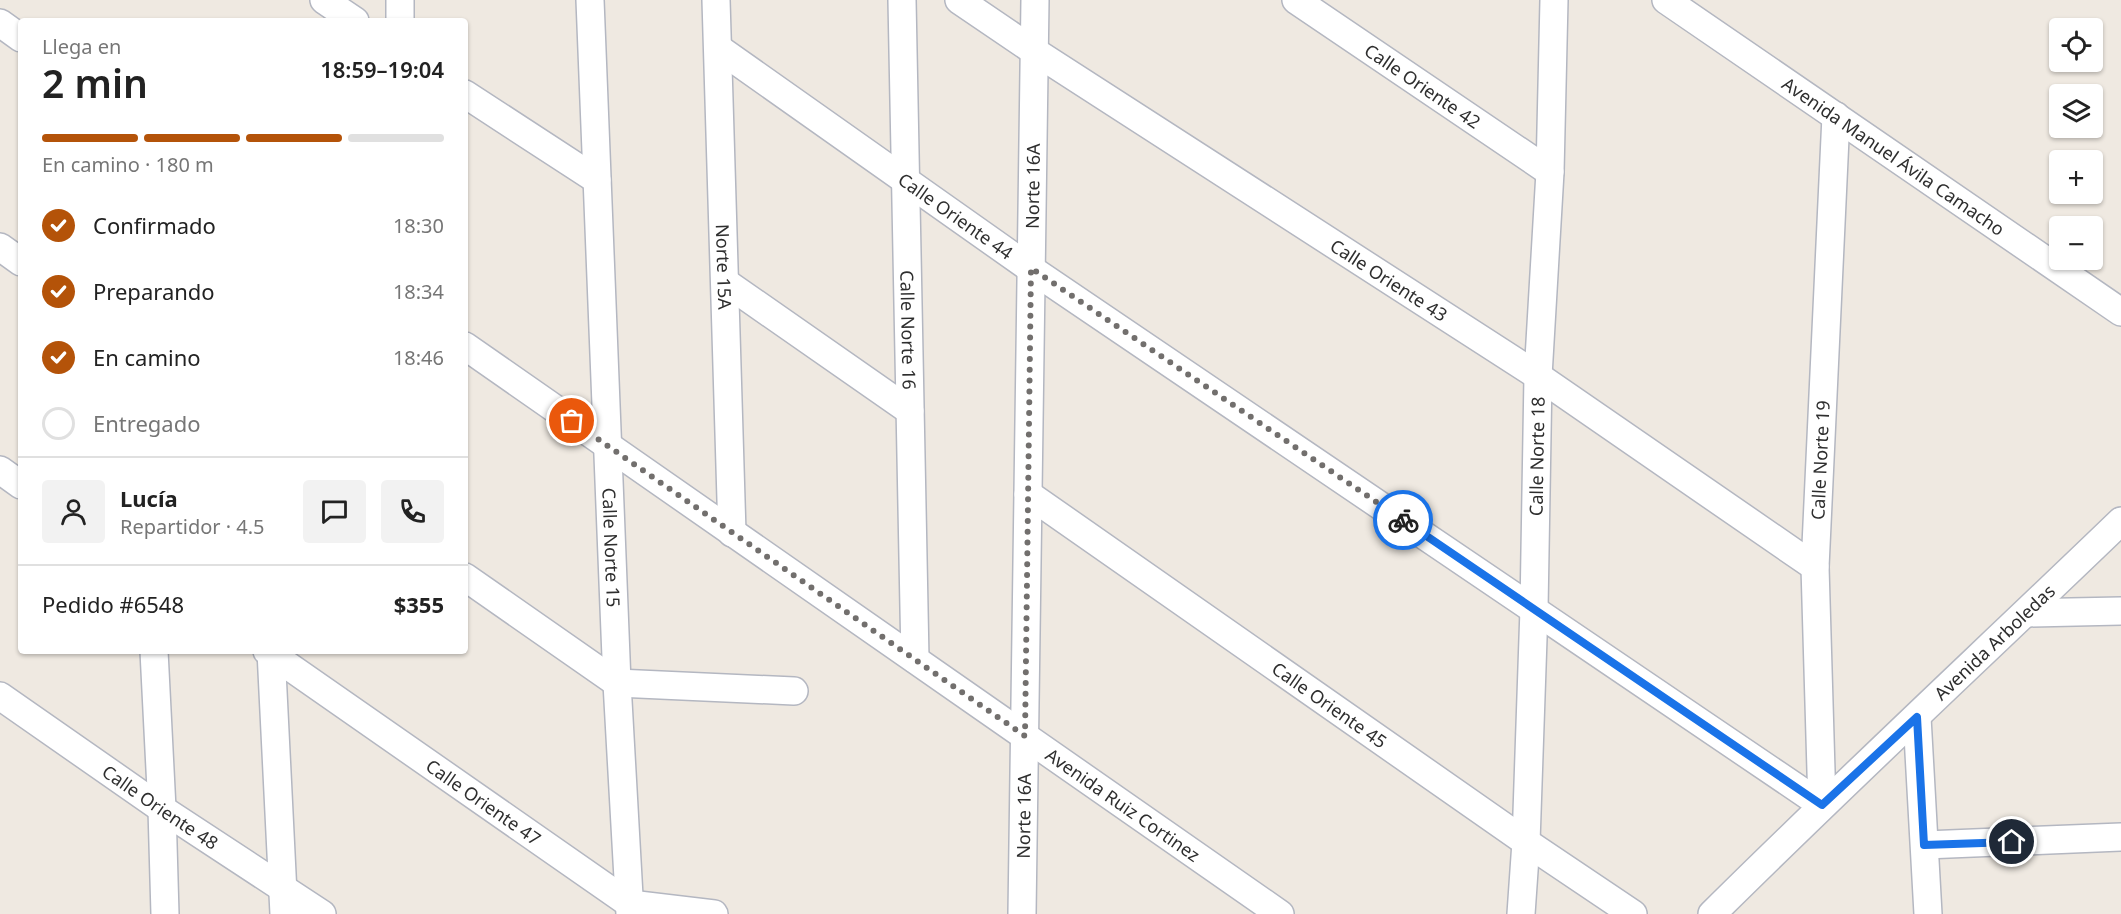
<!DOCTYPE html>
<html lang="es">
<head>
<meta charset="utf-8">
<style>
	:root { --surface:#fff; --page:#f2f2f2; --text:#222; --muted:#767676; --line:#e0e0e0; --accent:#b45309 }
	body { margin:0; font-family:"Noto Sans",sans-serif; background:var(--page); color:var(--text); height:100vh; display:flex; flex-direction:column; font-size:22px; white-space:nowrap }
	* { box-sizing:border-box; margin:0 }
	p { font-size:20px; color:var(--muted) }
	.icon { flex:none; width:33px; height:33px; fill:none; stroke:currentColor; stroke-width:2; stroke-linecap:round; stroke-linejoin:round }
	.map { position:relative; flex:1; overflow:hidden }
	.details { position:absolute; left:18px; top:18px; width:450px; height:636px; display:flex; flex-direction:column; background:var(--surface); border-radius:6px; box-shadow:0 2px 4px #0004 }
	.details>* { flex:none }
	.controls { position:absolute; left:2049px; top:18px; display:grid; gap:12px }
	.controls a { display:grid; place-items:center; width:54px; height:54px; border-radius:6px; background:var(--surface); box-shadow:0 2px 4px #0004; font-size:30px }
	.pin { position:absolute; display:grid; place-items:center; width:51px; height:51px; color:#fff; margin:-26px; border:3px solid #fff; border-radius:50%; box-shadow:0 2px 6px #0007 }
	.courier { position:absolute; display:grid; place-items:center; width:60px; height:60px; margin:-30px; border:4px solid #1a73e8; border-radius:50%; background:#fff; color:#222; box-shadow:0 2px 8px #0007 }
	.headline em { font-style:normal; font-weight:600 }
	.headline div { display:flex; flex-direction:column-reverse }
	.headline { display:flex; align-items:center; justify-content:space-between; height:102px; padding:0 24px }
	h1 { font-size:39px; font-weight:600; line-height:45px }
	.bar { display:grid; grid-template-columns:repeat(4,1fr); gap:9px 6px; align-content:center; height:72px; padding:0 24px }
	.bar i { height:8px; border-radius:4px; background:var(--line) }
	.bar .active { background:var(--accent) }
	.bar p { grid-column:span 4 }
	.line { display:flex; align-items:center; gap:15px; padding:0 24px; border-top:2px solid var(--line) }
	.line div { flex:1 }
	.round { display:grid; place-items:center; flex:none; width:63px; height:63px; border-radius:6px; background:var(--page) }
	ol { padding:0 24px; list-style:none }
	li { display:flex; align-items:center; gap:18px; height:66px }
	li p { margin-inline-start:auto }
	li .icon { padding:6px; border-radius:50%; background:var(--accent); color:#fff; stroke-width:4 }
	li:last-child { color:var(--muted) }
	li i { width:33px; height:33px; border:3px solid var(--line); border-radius:50% }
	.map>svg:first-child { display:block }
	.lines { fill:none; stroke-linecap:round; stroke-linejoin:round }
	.street-casing { stroke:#b4b7c1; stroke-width:30 }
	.street { stroke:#fff; stroke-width:27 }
	.done { stroke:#726f6d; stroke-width:6; stroke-dasharray:0 10.8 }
	.route { stroke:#1a73e8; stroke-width:8 }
	.labels { text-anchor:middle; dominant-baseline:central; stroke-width:4.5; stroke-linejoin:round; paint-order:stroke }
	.street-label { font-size:18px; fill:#2e2e2e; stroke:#fff }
</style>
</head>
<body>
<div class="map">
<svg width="2121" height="914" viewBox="0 0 2121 914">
	<rect width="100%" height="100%" fill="#efe9e1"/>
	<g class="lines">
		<g class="street-casing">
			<g id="street">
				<polyline points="324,0 355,21"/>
				<polyline points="400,0 400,21"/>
				<path id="s1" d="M 590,0 L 617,683 L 630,914"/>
				<path id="s2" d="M 716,0 L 732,533"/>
				<path id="s3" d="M 902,0 L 915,659"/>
				<path id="s4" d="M 959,0 L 1034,51 L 1538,376 L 1815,567"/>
				<path id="s5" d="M 1296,0 L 1550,172"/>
				<path id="s6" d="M 1666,0 L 2121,312"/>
				<polyline points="0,23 21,38"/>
				<path id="s7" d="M 718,48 L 1031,269 L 1822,805"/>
				<polyline points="465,94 597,180"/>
				<polyline points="0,247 21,262"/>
				<polyline points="725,282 910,411"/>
				<path id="s8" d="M 465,346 L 1280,914"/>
				<polyline points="0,470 21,485"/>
				<path id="s9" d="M 1028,494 L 1526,842 L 1633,914"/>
				<polyline points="465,577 617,683 794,691"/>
				<polyline points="2026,613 2121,611"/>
				<polyline points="154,651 162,809 165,914"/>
				<path id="s10" d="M 267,651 L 630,904 L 714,914"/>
				<polyline points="271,651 284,914"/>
				<path id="s11" d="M 0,696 L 162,809 L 322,914"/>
				<polyline points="1917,717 1928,914"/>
				<path id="s12" d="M 1822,805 L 1815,567 L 1836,116"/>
				<polyline points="1925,845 2121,837"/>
				<path id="s13" d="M 1022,914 L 1035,0"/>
				<path id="s14" d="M 1521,914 L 1526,842 L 1534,609 L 1538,376 L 1550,172 L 1554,0"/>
				<path id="s15" d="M 1712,914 C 1846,781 1985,652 2121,521"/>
			</g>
		</g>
		<use href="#street" class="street"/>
	</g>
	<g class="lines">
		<polyline class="done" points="572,421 1025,736 1031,268 1403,520"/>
		<polyline class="route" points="1403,520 1822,805 1917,717 1924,845 2012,842"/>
	</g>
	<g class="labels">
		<g class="street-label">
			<text stroke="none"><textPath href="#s5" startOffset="153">Calle Oriente 42</textPath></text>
			<text stroke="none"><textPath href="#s6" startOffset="276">Avenida Manuel Ávila Camacho</textPath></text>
			<text stroke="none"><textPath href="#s13" startOffset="728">Norte 16A</textPath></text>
			<text stroke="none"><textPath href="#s7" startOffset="291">Calle Oriente 44</textPath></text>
			<text stroke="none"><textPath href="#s2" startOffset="267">Norte 15A</textPath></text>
			<text stroke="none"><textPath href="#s4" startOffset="513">Calle Oriente 43</textPath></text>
			<text stroke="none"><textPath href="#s3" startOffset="330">Calle Norte 16</textPath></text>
			<text stroke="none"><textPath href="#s14" startOffset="458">Calle Norte 18</textPath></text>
			<text stroke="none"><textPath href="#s12" startOffset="345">Calle Norte 19</textPath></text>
			<text stroke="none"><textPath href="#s1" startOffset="548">Calle Norte 15</textPath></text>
			<text stroke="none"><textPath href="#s15" startOffset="392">Avenida Arboledas</textPath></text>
			<text stroke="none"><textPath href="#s9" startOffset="368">Calle Oriente 45</textPath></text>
			<text stroke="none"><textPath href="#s10" startOffset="264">Calle Oriente 47</textPath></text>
			<text stroke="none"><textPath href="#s8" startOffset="802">Avenida Ruiz Cortinez</textPath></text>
			<text stroke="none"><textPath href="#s11" startOffset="195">Calle Oriente 48</textPath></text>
			<text stroke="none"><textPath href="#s13" startOffset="98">Norte 16A</textPath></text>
		</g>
	</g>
</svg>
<div class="controls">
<a><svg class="icon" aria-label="locate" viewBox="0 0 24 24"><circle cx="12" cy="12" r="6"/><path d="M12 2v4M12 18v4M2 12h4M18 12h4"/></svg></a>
<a><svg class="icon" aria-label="layers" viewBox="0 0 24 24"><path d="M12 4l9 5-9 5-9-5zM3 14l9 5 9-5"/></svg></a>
<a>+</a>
<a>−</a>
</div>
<div class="pin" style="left:572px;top:421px;background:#ea580c"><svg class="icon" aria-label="bag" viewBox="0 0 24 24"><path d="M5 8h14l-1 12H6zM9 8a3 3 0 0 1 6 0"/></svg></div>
<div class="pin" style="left:2012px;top:842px;background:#1f2937"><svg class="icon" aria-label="home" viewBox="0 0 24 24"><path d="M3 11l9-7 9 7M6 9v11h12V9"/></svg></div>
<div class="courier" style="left:1403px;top:520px"><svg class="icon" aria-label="bike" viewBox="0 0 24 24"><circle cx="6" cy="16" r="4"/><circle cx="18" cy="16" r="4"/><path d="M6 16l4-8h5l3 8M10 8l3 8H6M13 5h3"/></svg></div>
<section class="details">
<div class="headline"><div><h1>2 min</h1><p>Llega en</p></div><em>18:59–19:04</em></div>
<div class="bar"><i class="active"></i><i class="active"></i><i class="active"></i><i></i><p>En camino · 180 m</p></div>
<ol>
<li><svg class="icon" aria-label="check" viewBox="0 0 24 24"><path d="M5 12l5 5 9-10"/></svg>Confirmado<p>18:30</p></li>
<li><svg class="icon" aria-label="check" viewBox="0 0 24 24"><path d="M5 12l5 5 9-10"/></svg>Preparando<p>18:34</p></li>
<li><svg class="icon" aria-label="check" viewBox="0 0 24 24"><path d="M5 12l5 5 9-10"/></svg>En camino<p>18:46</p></li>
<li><i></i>Entregado</li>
</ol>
<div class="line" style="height:108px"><a class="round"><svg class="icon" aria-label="person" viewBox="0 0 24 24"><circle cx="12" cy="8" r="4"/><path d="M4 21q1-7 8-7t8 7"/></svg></a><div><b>Lucía</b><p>Repartidor · 4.5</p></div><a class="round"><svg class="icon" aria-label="chat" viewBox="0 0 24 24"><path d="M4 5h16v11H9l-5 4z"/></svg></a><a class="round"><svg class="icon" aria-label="phone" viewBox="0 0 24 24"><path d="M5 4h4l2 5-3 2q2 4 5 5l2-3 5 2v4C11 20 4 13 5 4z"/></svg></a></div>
<div class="line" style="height:78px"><div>Pedido #6548</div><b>$355</b></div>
</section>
</div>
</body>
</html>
